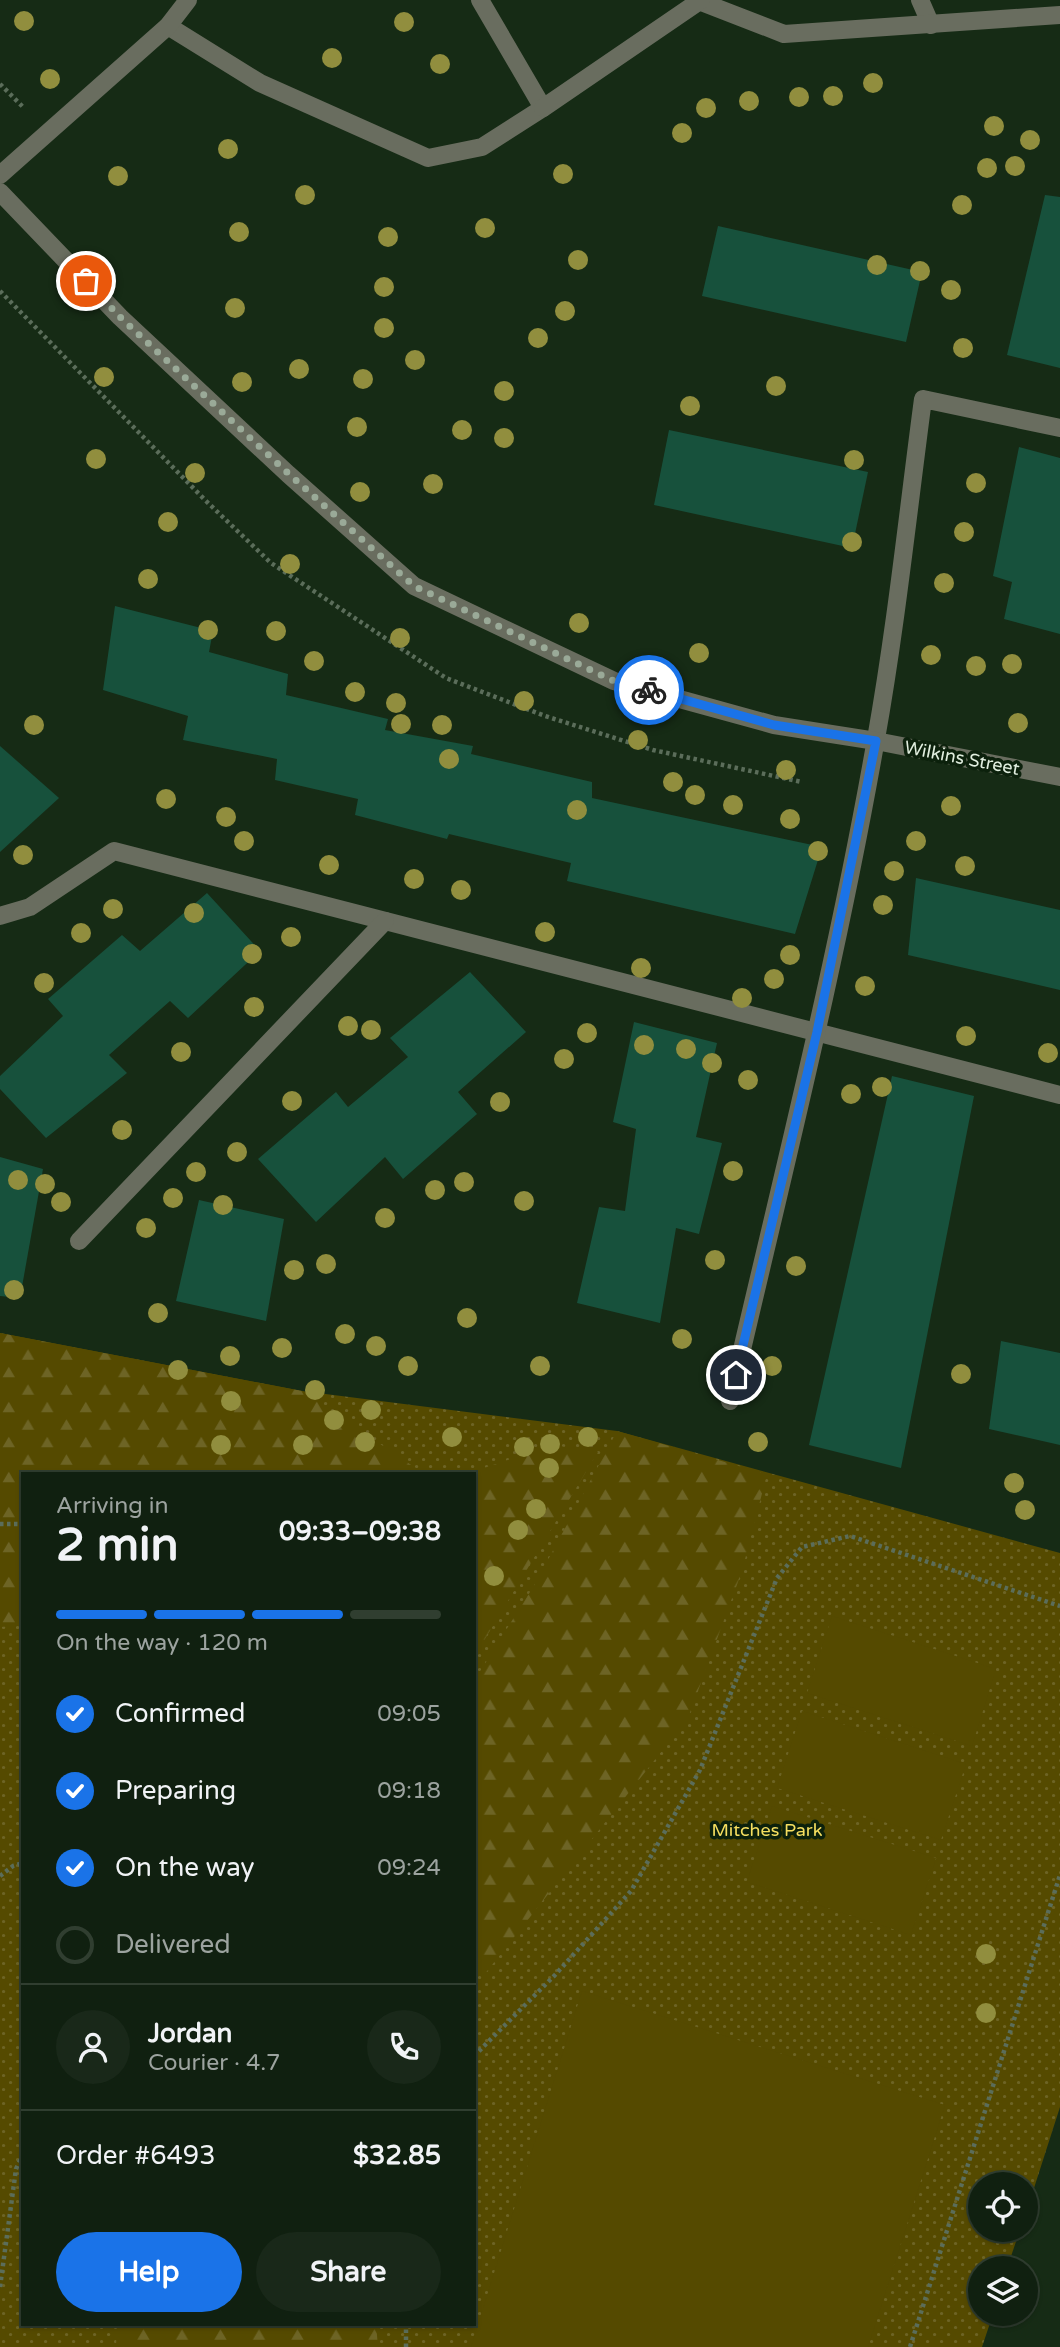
<!DOCTYPE html>
<html lang="en">
<head>
<meta charset="utf-8">
<style>
	:root { --surface:#102010; --page:#192819; --text:#f1f3f6; --muted:#9ca39f; --line:#303e30; --accent:#1a73e8 }
	body { margin:0; font-family:"Varela Round",sans-serif; background:var(--page); color:var(--text); height:100vh; display:flex; flex-direction:column; font-size:26px; white-space:nowrap }
	* { box-sizing:border-box; margin:0 }
	p { font-size:23px; color:var(--muted) }
	.icon { flex:none; width:38px; height:38px; fill:none; stroke:currentColor; stroke-width:2; stroke-linecap:round; stroke-linejoin:round }
	.map { position:relative; flex:1; overflow:hidden }
	.details { position:absolute; left:21px; top:1472px; width:455px; height:854px; display:flex; flex-direction:column; background:var(--surface); border-radius:0px; box-shadow:0 2px 5px #0004,0 0 0 2px var(--line) }
	.details>* { flex:none }
	.tools { position:absolute; left:968px; top:2172px; display:grid; gap:14px }
	.tools a { display:grid; place-items:center; width:70px; height:70px; border-radius:50%; background:var(--surface); box-shadow:0 2px 5px #0004,0 0 0 2px var(--line); font-size:35px }
	.pin { position:absolute; display:grid; place-items:center; width:60px; height:60px; color:#fff; margin:-30px; border:4px solid #fff; border-radius:50%; box-shadow:0 2px 7px #0007 }
	.courier { position:absolute; display:grid; place-items:center; width:70px; height:70px; margin:-35px; border:5px solid #1a73e8; border-radius:50%; background:#fff; color:#222; box-shadow:0 2px 9px #0007 }
	.overview em { font-style:normal; font-weight:800 }
	.overview div { display:flex; flex-direction:column-reverse }
	.overview { display:flex; align-items:center; justify-content:space-between; height:119px; padding:0 35px }
	h1 { font-size:46px; font-weight:800; line-height:52px }
	.bar { display:grid; grid-template-columns:repeat(4,1fr); gap:10px 7px; align-content:center; height:84px; padding:0 35px }
	.bar i { height:9px; border-radius:5px; background:var(--line) }
	.bar .on { background:var(--accent) }
	.bar p { grid-column:span 4 }
	.line { display:flex; align-items:center; gap:18px; padding:0 35px; border-top:2px solid var(--line) }
	.line div { flex:1 }
	.round { display:grid; place-items:center; flex:none; width:74px; height:74px; border-radius:37px; background:var(--page) }
	ol { padding:0 35px; list-style:none }
	li { display:flex; align-items:center; gap:21px; height:77px }
	li p { margin-inline-start:auto }
	li .icon { padding:7px; border-radius:50%; background:var(--accent); color:#fff; stroke-width:4 }
	li:last-child { color:var(--muted) }
	li i { width:38px; height:38px; border:4px solid var(--line); border-radius:50% }
	.primary-button { display:flex; gap:14px; margin-top:auto; padding:14px 35px }
	.primary-button a { flex:1; height:80px; border-radius:42px; background:var(--accent); color:#fff; font-size:28px; font-weight:800; line-height:80px; text-align:center }
	.primary-button a+a { background:var(--page); color:var(--text) }
	.map>svg:first-child { display:block }
	.green { fill:url(#green-dots); fill-rule:evenodd }
	.forest { fill:url(#forest-firs) }
	.pitch { fill:#554a00 }
	.building { fill:#17513c }
	.lines { fill:none; stroke-linecap:round; stroke-linejoin:round }
	.path { stroke:#5b6d5a; stroke-width:4.5; stroke-dasharray:3.5 3.5; stroke-linecap:butt }
	.service { stroke:#696d5f; stroke-width:18 }
	.tertiary { stroke:#696d5f; stroke-width:18 }
	.tree { fill:#918e3e }
	.done { stroke:#9aaa98; stroke-width:7; stroke-dasharray:0 12.6 }
	.route { stroke:#1a73e8; stroke-width:9 }
	.labels { text-anchor:middle; dominant-baseline:central; stroke-width:7; stroke-linejoin:round; paint-order:stroke }
	.street-label { font-size:18px; fill:#e1eedf; stroke:#0c210c }
	.park-label { font-size:18px; fill:#f6df60; stroke:#0c210c }
</style>
</head>
<body>
<div class="map">
<svg width="1060" height="2347" viewBox="0 0 1060 2347">
	<defs>
		<pattern id="green-dots" width="8" height="8" patternUnits="userSpaceOnUse" patternTransform="scale(1.75)"><rect width="8" height="8" fill="#554a00"/><path d="M2 2h.1M6 6h.1" fill="none" stroke="#6d6425" stroke-width="1.8" stroke-linecap="round"/></pattern>
		<pattern id="forest-firs" width="22" height="20" patternUnits="userSpaceOnUse" patternTransform="scale(1.75)"><rect width="22" height="20" fill="#554a00"/><path d="M5 1l3.5 6h-7zM16 11l3.5 6h-7z" fill="#6d6425"/></pattern>
	</defs>
	<rect width="100%" height="100%" fill="#162b15"/>
	<path class="green" d="M 0,1333 L 302,1391 L 617,1431 L 1060,1553 L 1060,2107 L 1026,2213 L 1026,2184 L 980,2184 L 980,2230 L 1020,2230 L 1007,2268 L 980,2268 L 980,2314 L 993,2314 L 982,2347 L 0,2347 ZM 23,1474 L 474,1474 L 474,2324 L 23,2324 Z"/>
	<g class="forest">
		<polygon points="0,1333 302,1391 423,1473 23,1474 23,1625 0,1627"/>
		<polygon points="617,1431 767,1474 742,1571 688,1718 484,1975 474,1975 474,1681 535,1584"/>
		<polygon points="552,1445 598,1452 474,1657 474,1474 469,1473"/>
		<polygon points="117,2324 376,2324 378,2347 116,2347"/>
	</g>
	<g class="pitch">
		<polygon points="832,1616 996,1669 972,1746 807,1693"/>
		<polygon points="802,1711 966,1764 941,1840 777,1788"/>
		<polygon points="772,1806 936,1858 911,1935 747,1882"/>
		<polygon points="582,1991 945,2105 868,2347 471,2347"/>
	</g>
	<g class="building">
		<polygon points="1045,195 1060,197 1060,368 1007,355"/>
		<polygon points="718,226 922,272 906,342 702,296"/>
		<polygon points="669,430 868,472 852,548 654,505"/>
		<polygon points="1019,447 1060,458 1060,634 1004,619 1012,582 993,576"/>
		<polygon points="115,606 213,631 209,652 288,674 286,695 388,719 385,730 473,746 471,754 592,782 592,798 822,847 795,934 567,881 571,863 449,834 447,839 355,815 358,799 275,780 277,759 183,740 188,716 103,690"/>
		<polygon points="0,746 59,798 0,852"/>
		<polygon points="916,878 1060,910 1060,990 908,955"/>
		<polygon points="207,893 260,951 188,1018 170,1001 109,1055 127,1073 46,1138 0,1089 0,1076 63,1016 48,999 122,935 140,951"/>
		<polygon points="470,972 526,1032 458,1092 477,1114 403,1179 385,1157 316,1222 258,1159 336,1092 348,1107 408,1057 390,1038"/>
		<polygon points="634,1022 717,1043 696,1137 722,1143 699,1234 676,1228 660,1323 577,1303 599,1207 625,1211 636,1129 613,1122"/>
		<polygon points="892,1076 974,1096 901,1468 809,1445"/>
		<polygon points="0,1157 43,1169 20,1298 0,1296"/>
		<polygon points="199,1200 284,1219 266,1321 176,1301"/>
		<polygon points="1001,1341 1060,1353 1060,1445 989,1429"/>
	</g>
	<g class="lines">
		<g class="path">
			<polyline points="0,84 24,108"/>
			<polyline points="0,291 205,500 271,563 446,678 545,716 653,750 802,782"/>
			<polyline points="0,1524 23,1524"/>
			<polyline points="0,1876 13,1866 23,1863"/>
			<polyline points="474,2056 555,1975 631,1891 700,1770 777,1578 802,1547 850,1536 1060,1606"/>
			<polyline points="0,2287 16,2169 23,2154"/>
			<polyline points="406,2347 406,2324"/>
			<polyline points="910,2347 1060,1875"/>
		</g>
		<g class="service">
			<polyline points="920,0 931,25"/>
			<polyline points="699,1 784,34 1060,15"/>
			<polyline points="168,26 260,83 428,158 482,147 543,108 480,0"/>
			<polyline points="543,108 701,0"/>
			<polyline points="0,175 168,26 188,0"/>
			<polyline points="0,916 30,907 114,851 1060,1095"/>
			<polyline points="79,1241 385,921"/>
			<path d="M 730,1401 C 781,1181 837,962 876,739 C 896,627 908,512 923,399 L 1060,428"/>
		</g>
		<polyline class="tertiary" points="0,192 120,317 288,474 414,586 614,681 774,725 876,741 1060,777"/>
	</g>
	<g class="tree">
		<circle cx="24" cy="21" r="10"/>
		<circle cx="404" cy="22" r="10"/>
		<circle cx="332" cy="58" r="10"/>
		<circle cx="440" cy="64" r="10"/>
		<circle cx="50" cy="79" r="10"/>
		<circle cx="873" cy="83" r="10"/>
		<circle cx="833" cy="96" r="10"/>
		<circle cx="799" cy="97" r="10"/>
		<circle cx="749" cy="101" r="10"/>
		<circle cx="706" cy="108" r="10"/>
		<circle cx="994" cy="126" r="10"/>
		<circle cx="682" cy="133" r="10"/>
		<circle cx="1030" cy="140" r="10"/>
		<circle cx="228" cy="149" r="10"/>
		<circle cx="1015" cy="166" r="10"/>
		<circle cx="987" cy="168" r="10"/>
		<circle cx="563" cy="174" r="10"/>
		<circle cx="118" cy="176" r="10"/>
		<circle cx="305" cy="195" r="10"/>
		<circle cx="962" cy="205" r="10"/>
		<circle cx="485" cy="228" r="10"/>
		<circle cx="239" cy="232" r="10"/>
		<circle cx="388" cy="237" r="10"/>
		<circle cx="578" cy="260" r="10"/>
		<circle cx="877" cy="265" r="10"/>
		<circle cx="920" cy="271" r="10"/>
		<circle cx="384" cy="287" r="10"/>
		<circle cx="951" cy="290" r="10"/>
		<circle cx="235" cy="308" r="10"/>
		<circle cx="565" cy="311" r="10"/>
		<circle cx="384" cy="328" r="10"/>
		<circle cx="538" cy="338" r="10"/>
		<circle cx="963" cy="348" r="10"/>
		<circle cx="415" cy="360" r="10"/>
		<circle cx="299" cy="369" r="10"/>
		<circle cx="104" cy="377" r="10"/>
		<circle cx="363" cy="379" r="10"/>
		<circle cx="242" cy="382" r="10"/>
		<circle cx="776" cy="386" r="10"/>
		<circle cx="504" cy="391" r="10"/>
		<circle cx="690" cy="406" r="10"/>
		<circle cx="357" cy="427" r="10"/>
		<circle cx="462" cy="430" r="10"/>
		<circle cx="504" cy="438" r="10"/>
		<circle cx="96" cy="459" r="10"/>
		<circle cx="854" cy="460" r="10"/>
		<circle cx="195" cy="473" r="10"/>
		<circle cx="976" cy="483" r="10"/>
		<circle cx="433" cy="484" r="10"/>
		<circle cx="360" cy="492" r="10"/>
		<circle cx="168" cy="522" r="10"/>
		<circle cx="964" cy="532" r="10"/>
		<circle cx="852" cy="542" r="10"/>
		<circle cx="290" cy="564" r="10"/>
		<circle cx="148" cy="579" r="10"/>
		<circle cx="944" cy="583" r="10"/>
		<circle cx="579" cy="623" r="10"/>
		<circle cx="208" cy="630" r="10"/>
		<circle cx="276" cy="631" r="10"/>
		<circle cx="400" cy="638" r="10"/>
		<circle cx="699" cy="653" r="10"/>
		<circle cx="931" cy="655" r="10"/>
		<circle cx="314" cy="661" r="10"/>
		<circle cx="1012" cy="664" r="10"/>
		<circle cx="976" cy="666" r="10"/>
		<circle cx="355" cy="692" r="10"/>
		<circle cx="524" cy="701" r="10"/>
		<circle cx="396" cy="703" r="10"/>
		<circle cx="1018" cy="723" r="10"/>
		<circle cx="401" cy="724" r="10"/>
		<circle cx="34" cy="725" r="10"/>
		<circle cx="442" cy="725" r="10"/>
		<circle cx="638" cy="740" r="10"/>
		<circle cx="449" cy="759" r="10"/>
		<circle cx="786" cy="770" r="10"/>
		<circle cx="673" cy="782" r="10"/>
		<circle cx="695" cy="795" r="10"/>
		<circle cx="166" cy="799" r="10"/>
		<circle cx="733" cy="805" r="10"/>
		<circle cx="951" cy="806" r="10"/>
		<circle cx="577" cy="810" r="10"/>
		<circle cx="226" cy="817" r="10"/>
		<circle cx="790" cy="819" r="10"/>
		<circle cx="244" cy="841" r="10"/>
		<circle cx="916" cy="841" r="10"/>
		<circle cx="818" cy="851" r="10"/>
		<circle cx="23" cy="855" r="10"/>
		<circle cx="329" cy="865" r="10"/>
		<circle cx="965" cy="866" r="10"/>
		<circle cx="894" cy="871" r="10"/>
		<circle cx="414" cy="879" r="10"/>
		<circle cx="461" cy="890" r="10"/>
		<circle cx="883" cy="905" r="10"/>
		<circle cx="113" cy="909" r="10"/>
		<circle cx="194" cy="913" r="10"/>
		<circle cx="545" cy="932" r="10"/>
		<circle cx="81" cy="933" r="10"/>
		<circle cx="291" cy="937" r="10"/>
		<circle cx="252" cy="954" r="10"/>
		<circle cx="790" cy="955" r="10"/>
		<circle cx="641" cy="968" r="10"/>
		<circle cx="774" cy="979" r="10"/>
		<circle cx="44" cy="983" r="10"/>
		<circle cx="865" cy="986" r="10"/>
		<circle cx="742" cy="998" r="10"/>
		<circle cx="254" cy="1007" r="10"/>
		<circle cx="348" cy="1026" r="10"/>
		<circle cx="371" cy="1030" r="10"/>
		<circle cx="587" cy="1033" r="10"/>
		<circle cx="966" cy="1036" r="10"/>
		<circle cx="644" cy="1045" r="10"/>
		<circle cx="686" cy="1049" r="10"/>
		<circle cx="181" cy="1052" r="10"/>
		<circle cx="1048" cy="1053" r="10"/>
		<circle cx="564" cy="1059" r="10"/>
		<circle cx="712" cy="1063" r="10"/>
		<circle cx="748" cy="1080" r="10"/>
		<circle cx="882" cy="1087" r="10"/>
		<circle cx="851" cy="1094" r="10"/>
		<circle cx="292" cy="1101" r="10"/>
		<circle cx="500" cy="1102" r="10"/>
		<circle cx="122" cy="1130" r="10"/>
		<circle cx="237" cy="1152" r="10"/>
		<circle cx="733" cy="1171" r="10"/>
		<circle cx="196" cy="1172" r="10"/>
		<circle cx="18" cy="1180" r="10"/>
		<circle cx="464" cy="1182" r="10"/>
		<circle cx="45" cy="1184" r="10"/>
		<circle cx="435" cy="1190" r="10"/>
		<circle cx="173" cy="1198" r="10"/>
		<circle cx="524" cy="1201" r="10"/>
		<circle cx="61" cy="1202" r="10"/>
		<circle cx="223" cy="1205" r="10"/>
		<circle cx="385" cy="1218" r="10"/>
		<circle cx="146" cy="1228" r="10"/>
		<circle cx="715" cy="1260" r="10"/>
		<circle cx="326" cy="1264" r="10"/>
		<circle cx="796" cy="1266" r="10"/>
		<circle cx="294" cy="1270" r="10"/>
		<circle cx="14" cy="1290" r="10"/>
		<circle cx="158" cy="1313" r="10"/>
		<circle cx="467" cy="1318" r="10"/>
		<circle cx="345" cy="1334" r="10"/>
		<circle cx="682" cy="1339" r="10"/>
		<circle cx="376" cy="1346" r="10"/>
		<circle cx="282" cy="1348" r="10"/>
		<circle cx="230" cy="1356" r="10"/>
		<circle cx="408" cy="1366" r="10"/>
		<circle cx="540" cy="1366" r="10"/>
		<circle cx="772" cy="1366" r="10"/>
		<circle cx="178" cy="1370" r="10"/>
		<circle cx="961" cy="1374" r="10"/>
		<circle cx="315" cy="1390" r="10"/>
		<circle cx="231" cy="1401" r="10"/>
		<circle cx="371" cy="1410" r="10"/>
		<circle cx="334" cy="1420" r="10"/>
		<circle cx="452" cy="1437" r="10"/>
		<circle cx="588" cy="1437" r="10"/>
		<circle cx="365" cy="1442" r="10"/>
		<circle cx="758" cy="1442" r="10"/>
		<circle cx="550" cy="1444" r="10"/>
		<circle cx="221" cy="1445" r="10"/>
		<circle cx="303" cy="1445" r="10"/>
		<circle cx="524" cy="1447" r="10"/>
		<circle cx="549" cy="1468" r="10"/>
		<circle cx="1014" cy="1483" r="10"/>
		<circle cx="536" cy="1509" r="10"/>
		<circle cx="1025" cy="1510" r="10"/>
		<circle cx="518" cy="1530" r="10"/>
		<circle cx="494" cy="1576" r="10"/>
		<circle cx="986" cy="1954" r="10"/>
		<circle cx="986" cy="2013" r="10"/>
	</g>
	<g class="lines">
		<polyline class="done" points="86,281 120,317 289,474 414,586 614,681 649,690"/>
		<polyline class="route" points="649,690 774,725 876,741 817,1032 736,1375"/>
	</g>
	<g class="labels">
		<g class="street-label">
			<text transform="translate(962 758) rotate(11)">Wilkins Street</text>
		</g>
		<g class="park-label">
			<text x="767" y="1830">Mitches Park</text>
		</g>
	</g>
</svg>
<div class="tools">
<a><svg class="icon" aria-label="locate" viewBox="0 0 24 24"><circle cx="12" cy="12" r="6"/><path d="M12 2v4M12 18v4M2 12h4M18 12h4"/></svg></a>
<a><svg class="icon" aria-label="layers" viewBox="0 0 24 24"><path d="M12 4l9 5-9 5-9-5zM3 14l9 5 9-5"/></svg></a>
</div>
<div class="pin" style="left:86px;top:281px;background:#ea580c"><svg class="icon" aria-label="bag" viewBox="0 0 24 24"><path d="M5 8h14l-1 12H6zM9 8a3 3 0 0 1 6 0"/></svg></div>
<div class="pin" style="left:736px;top:1375px;background:#1f2937"><svg class="icon" aria-label="home" viewBox="0 0 24 24"><path d="M3 11l9-7 9 7M6 9v11h12V9"/></svg></div>
<div class="courier" style="left:649px;top:690px"><svg class="icon" aria-label="bike" viewBox="0 0 24 24"><circle cx="6" cy="16" r="4"/><circle cx="18" cy="16" r="4"/><path d="M6 16l4-8h5l3 8M10 8l3 8H6M13 5h3"/></svg></div>
<section class="details">
<div class="overview"><div><h1>2 min</h1><p>Arriving in</p></div><em>09:33–09:38</em></div>
<div class="bar"><i class="on"></i><i class="on"></i><i class="on"></i><i></i><p>On the way · 120 m</p></div>
<ol>
<li><svg class="icon" aria-label="check" viewBox="0 0 24 24"><path d="M5 12l5 5 9-10"/></svg>Confirmed<p>09:05</p></li>
<li><svg class="icon" aria-label="check" viewBox="0 0 24 24"><path d="M5 12l5 5 9-10"/></svg>Preparing<p>09:18</p></li>
<li><svg class="icon" aria-label="check" viewBox="0 0 24 24"><path d="M5 12l5 5 9-10"/></svg>On the way<p>09:24</p></li>
<li><i></i>Delivered</li>
</ol>
<div class="line" style="height:126px"><a class="round"><svg class="icon" aria-label="person" viewBox="0 0 24 24"><circle cx="12" cy="8" r="4"/><path d="M4 21q1-7 8-7t8 7"/></svg></a><div><b>Jordan</b><p>Courier · 4.7</p></div><a class="round"><svg class="icon" aria-label="phone" viewBox="0 0 24 24"><path d="M5 4h4l2 5-3 2q2 4 5 5l2-3 5 2v4C11 20 4 13 5 4z"/></svg></a></div>
<div class="line" style="height:91px"><div>Order #6493</div><b>$32.85</b></div>
<div class="primary-button"><a>Help</a><a>Share</a></div>
</section>
</div>
</body>
</html>
